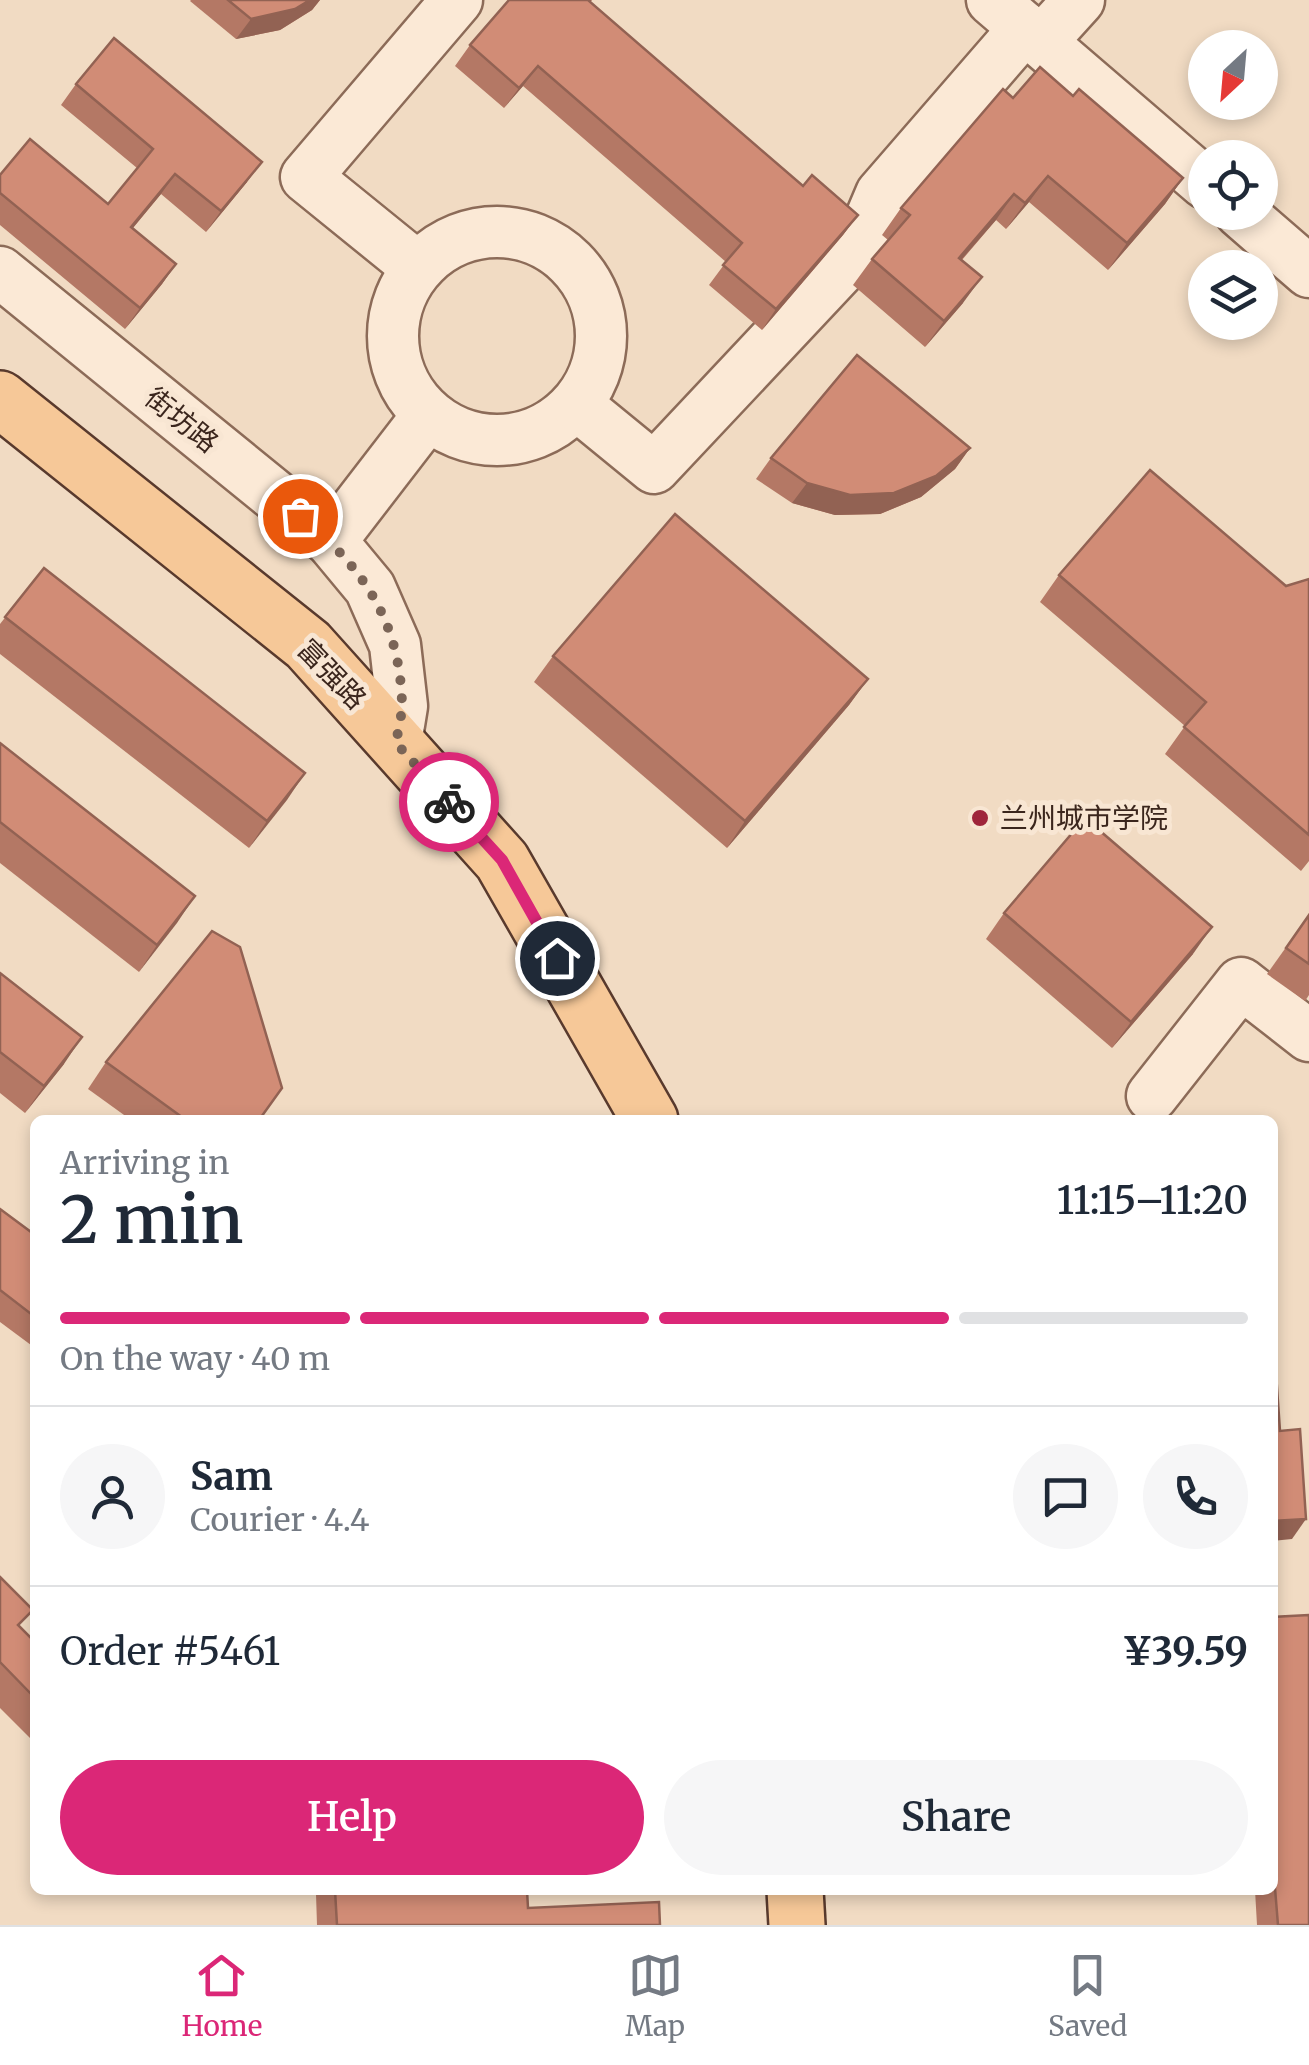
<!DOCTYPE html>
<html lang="en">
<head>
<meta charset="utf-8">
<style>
	:root { --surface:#fff; --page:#f6f6f7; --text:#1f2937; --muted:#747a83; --line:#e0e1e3; --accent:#db2777 }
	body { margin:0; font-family:Merriweather,"Noto Sans SC",serif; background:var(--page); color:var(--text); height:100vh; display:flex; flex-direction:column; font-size:38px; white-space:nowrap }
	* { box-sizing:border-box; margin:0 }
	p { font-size:32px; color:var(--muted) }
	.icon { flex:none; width:55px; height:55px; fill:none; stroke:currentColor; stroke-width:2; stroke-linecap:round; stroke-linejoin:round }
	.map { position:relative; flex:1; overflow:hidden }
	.sheet { position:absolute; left:30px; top:1115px; width:1248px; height:780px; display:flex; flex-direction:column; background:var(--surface); border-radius:15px; box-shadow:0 5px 15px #0003 }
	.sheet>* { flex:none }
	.needle { width:65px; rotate:206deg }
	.buttons { position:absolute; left:1188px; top:30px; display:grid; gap:20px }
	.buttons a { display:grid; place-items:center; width:90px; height:90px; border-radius:50%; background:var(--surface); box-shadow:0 5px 15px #0003; font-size:50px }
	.pin { position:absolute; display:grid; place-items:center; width:85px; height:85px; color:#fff; margin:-42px; border:5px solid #fff; border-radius:50%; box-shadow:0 2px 10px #0007 }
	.courier { position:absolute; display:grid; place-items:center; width:100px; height:100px; margin:-50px; border:8px solid #db2777; border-radius:50%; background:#fff; color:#222; box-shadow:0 2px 12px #0007 }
	.summary em { font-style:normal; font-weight:600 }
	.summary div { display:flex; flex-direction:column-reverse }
	.summary { display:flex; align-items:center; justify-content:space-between; height:170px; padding:0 30px }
	h1 { font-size:65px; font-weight:600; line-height:75px }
	.bar { display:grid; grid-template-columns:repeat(4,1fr); gap:15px 10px; align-content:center; height:120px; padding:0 30px }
	.bar i { height:12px; border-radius:8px; background:var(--line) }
	.bar .active { background:var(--accent) }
	.bar p { grid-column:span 4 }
	.line { display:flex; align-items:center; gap:25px; padding:0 30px; border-top:2px solid var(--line) }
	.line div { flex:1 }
	.round { display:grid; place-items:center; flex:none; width:105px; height:105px; border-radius:52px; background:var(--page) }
	.primary-button { display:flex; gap:20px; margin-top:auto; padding:20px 30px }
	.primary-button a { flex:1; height:115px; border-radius:60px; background:var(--accent); color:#fff; font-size:40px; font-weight:600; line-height:115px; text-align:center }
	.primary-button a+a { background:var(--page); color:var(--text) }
	.menu { display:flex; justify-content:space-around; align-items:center; height:140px; border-top:2px solid var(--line); background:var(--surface); font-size:28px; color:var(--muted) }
	.menu a { display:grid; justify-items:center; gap:5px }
	.menu .active { color:var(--accent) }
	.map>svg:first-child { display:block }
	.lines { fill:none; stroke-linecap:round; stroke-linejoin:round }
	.minor-casing { stroke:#8c6b58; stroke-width:55 }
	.major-casing { stroke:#593a2d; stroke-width:60 }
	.minor { stroke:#fbe9d6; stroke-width:50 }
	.major { stroke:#f6c898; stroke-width:55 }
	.wall { fill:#b47865 }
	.shaded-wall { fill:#926253 }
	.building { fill:#d18c76; stroke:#926253; stroke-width:2.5 }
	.done { stroke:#7b6557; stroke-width:10; stroke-dasharray:0 18 }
	.route { stroke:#db2777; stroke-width:12 }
	.poi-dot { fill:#9f253b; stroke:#f8e6d3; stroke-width:4 }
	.labels { text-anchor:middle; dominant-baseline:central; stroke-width:10; stroke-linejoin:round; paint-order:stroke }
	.street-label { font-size:28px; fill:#3b261d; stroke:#f8e6d3 }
	.poi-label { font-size:28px; fill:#3b261d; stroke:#f8e6d3; text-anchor:start }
</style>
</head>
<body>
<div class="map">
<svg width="1309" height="1925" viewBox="0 0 1309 1925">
	<rect width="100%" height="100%" fill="#f1dbc3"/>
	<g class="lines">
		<g class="minor-casing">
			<g id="minor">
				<polyline points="992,0 1205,183"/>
				<polyline points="1041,42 1079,0"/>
				<polyline points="1240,212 1309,272"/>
				<circle cx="497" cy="336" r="104"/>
				<polyline points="417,267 306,177 457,0"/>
				<polyline points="0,272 331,541 370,588 395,645 402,706 396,743"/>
				<polyline points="577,405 654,468 856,253 881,194 1025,28"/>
				<polyline points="331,541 428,415"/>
				<polyline points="1152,1096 1241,983 1309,1036"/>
			</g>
		</g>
		<g class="major-casing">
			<g id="major">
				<polyline points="0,399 308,645 502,861 650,1120"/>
				<polyline points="795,1890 797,1925"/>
			</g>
		</g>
		<use href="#minor" class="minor"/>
		<use href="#major" class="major"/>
	</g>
	<g class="wall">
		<polygon points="191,0 320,0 312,10 280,30 236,39 190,1"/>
		<polygon points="509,0 592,0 590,2 803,186 858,215 843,235 762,330 709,285 726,262 523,86 504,108 455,66 470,45"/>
		<polygon points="76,84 247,182 206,232 161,194 133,228 176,264 162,284 125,329 0,225 0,175 108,204 137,168 61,105"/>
		<polygon points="1073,96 1183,178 1165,204 1108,270 1029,202 1006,229 996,220 962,260 963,303 925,347 853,285 872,259 888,240 882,235 901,208 1013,98"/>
		<polygon points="970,448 955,469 921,497 880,514 835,515 792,503 756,479 771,458"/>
		<polygon points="44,568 305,773 249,848 0,654 0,624"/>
		<polygon points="1059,575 1286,586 1309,579 1309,861 1301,871 1165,754 1185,726 1040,602"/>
		<polygon points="553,656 868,679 849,705 727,848 534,682"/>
		<polygon points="0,743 195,896 139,972 0,863"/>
		<polygon points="1004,913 1193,954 1112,1048 986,939"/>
		<polygon points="1309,915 1309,995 1305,1001 1267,974"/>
		<polygon points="0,973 64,1064 25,1113 0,1093"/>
		<polygon points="106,1062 260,1120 131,1120 88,1089"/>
		<polygon points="0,1209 35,1235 35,1348 0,1322"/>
		<polygon points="0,1577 21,1628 35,1642 35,1743 0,1708"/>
		<polygon points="1272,1617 1309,1925 1257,1925 1255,1890 1272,1890"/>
		<polygon points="319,1890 527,1890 528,1908 660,1925 317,1925 316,1894"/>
	</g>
	<g class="shaded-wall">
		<polygon points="310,0 320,0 312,10 280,30 236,39 251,19"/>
		<polygon points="538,66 523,86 504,108 519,88"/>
		<polygon points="262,162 247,182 206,232 221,211"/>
		<polygon points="175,174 161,194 117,247 131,227"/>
		<polygon points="1048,176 1029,202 1006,229 1025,203"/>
		<polygon points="1183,178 1165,204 1108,270 1127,243"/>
		<polygon points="1014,194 996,220 940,284 959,258"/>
		<polygon points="858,215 843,235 762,330 776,309"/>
		<polygon points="176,264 162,284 125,329 140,308"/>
		<polygon points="982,277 963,303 925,347 944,321"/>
		<polygon points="970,448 955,469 921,497 880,514 835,515 792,503 807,483"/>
		<polygon points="868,679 849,705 727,848 745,821"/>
		<polygon points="305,773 287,800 249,848 267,821"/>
		<polygon points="195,896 177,923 139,972 157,945"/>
		<polygon points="1212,927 1193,954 1112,1048 1131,1022"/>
		<polygon points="82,1037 64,1064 25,1113 44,1086"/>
		<polygon points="1306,1519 1292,1539 1272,1541 1272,1521"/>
	</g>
	<g class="building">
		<polygon points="228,0 310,0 295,9 251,19"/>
		<polygon points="509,0 590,0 589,1 803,186 812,175 858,215 776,309 723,265 742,243 538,66 519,88 470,45"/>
		<polygon points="114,38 262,162 221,211 175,174 131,227 176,264 140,308 0,193 0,175 30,139 108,204 153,149 76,84"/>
		<polygon points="1040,67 1073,96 1079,89 1183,178 1127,243 1048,176 1025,203 1014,194 959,258 982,277 944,321 872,259 910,215 901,208 1003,89 1013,98"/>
		<polygon points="857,355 970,448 936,476 894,493 850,495 807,483 771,458"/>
		<polygon points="1150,470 1286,586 1309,579 1309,835 1184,727 1206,702 1059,575"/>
		<polygon points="675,514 868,679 745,821 553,656"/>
		<polygon points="44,568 305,773 267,821 5,617"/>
		<polygon points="0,743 195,896 157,945 0,822"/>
		<polygon points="1085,818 1212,927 1131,1022 1004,913"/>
		<polygon points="1309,915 1309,964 1286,948"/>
		<polygon points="212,931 240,947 282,1088 259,1120 186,1120 106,1062"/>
		<polygon points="0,973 82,1037 44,1086 0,1052"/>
		<polygon points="0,1209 35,1235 35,1317 0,1290"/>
		<polygon points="1272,1358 1275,1358 1280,1431 1300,1429 1306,1519 1272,1521"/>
		<polygon points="0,1577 33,1610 18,1625 35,1642 35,1698 0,1662"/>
		<polygon points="1309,1615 1309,1925 1278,1925 1272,1851 1272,1617"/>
		<polygon points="335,1890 527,1890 528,1908 659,1902 660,1925 337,1925"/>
	</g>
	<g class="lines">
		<path class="done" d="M 300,516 C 363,567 400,621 402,704 C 402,716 398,730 396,743 L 449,802"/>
		<polyline class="route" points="449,802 502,860 557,958"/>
	</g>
	<circle class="poi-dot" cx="980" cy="818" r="10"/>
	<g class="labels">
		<g class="street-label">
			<text transform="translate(182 420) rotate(39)">街坊路</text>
			<text transform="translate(332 674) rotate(46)">富强路</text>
		</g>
		<g class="poi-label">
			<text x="1000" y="818">兰州城市学院</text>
		</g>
	</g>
</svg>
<div class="buttons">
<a><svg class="needle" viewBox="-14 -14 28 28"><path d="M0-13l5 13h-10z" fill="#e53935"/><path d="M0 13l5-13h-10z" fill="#747a83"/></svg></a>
<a><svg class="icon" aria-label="locate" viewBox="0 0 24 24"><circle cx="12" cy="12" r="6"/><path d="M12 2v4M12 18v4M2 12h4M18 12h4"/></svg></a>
<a><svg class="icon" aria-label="layers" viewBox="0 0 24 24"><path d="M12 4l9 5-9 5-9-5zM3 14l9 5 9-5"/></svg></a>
</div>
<div class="pin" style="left:300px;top:516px;background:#ea580c"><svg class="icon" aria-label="bag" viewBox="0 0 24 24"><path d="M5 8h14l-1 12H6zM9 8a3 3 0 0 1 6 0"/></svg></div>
<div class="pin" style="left:557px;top:958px;background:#1f2937"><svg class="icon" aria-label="home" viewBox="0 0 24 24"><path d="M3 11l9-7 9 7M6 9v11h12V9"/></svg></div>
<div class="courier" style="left:449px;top:802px"><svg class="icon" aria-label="bike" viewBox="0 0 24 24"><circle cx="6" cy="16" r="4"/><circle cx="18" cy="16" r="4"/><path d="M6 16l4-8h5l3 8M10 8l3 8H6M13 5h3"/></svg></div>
<section class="sheet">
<div class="summary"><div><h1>2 min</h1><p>Arriving in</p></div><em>11:15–11:20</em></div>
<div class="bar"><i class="active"></i><i class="active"></i><i class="active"></i><i></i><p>On the way · 40 m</p></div>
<div class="line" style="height:180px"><a class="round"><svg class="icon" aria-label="person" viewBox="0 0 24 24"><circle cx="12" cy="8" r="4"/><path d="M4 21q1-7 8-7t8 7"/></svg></a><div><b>Sam</b><p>Courier · 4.4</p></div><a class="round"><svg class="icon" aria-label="chat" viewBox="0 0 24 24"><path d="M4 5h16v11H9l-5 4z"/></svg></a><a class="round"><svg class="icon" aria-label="phone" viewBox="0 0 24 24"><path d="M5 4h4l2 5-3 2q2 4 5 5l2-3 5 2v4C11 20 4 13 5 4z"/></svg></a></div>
<div class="line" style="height:130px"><div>Order #5461</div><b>¥39.59</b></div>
<div class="primary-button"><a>Help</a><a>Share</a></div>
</section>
</div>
<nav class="menu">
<a class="active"><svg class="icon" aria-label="home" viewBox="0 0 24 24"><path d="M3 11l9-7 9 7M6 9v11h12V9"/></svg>Home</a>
<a><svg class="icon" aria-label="map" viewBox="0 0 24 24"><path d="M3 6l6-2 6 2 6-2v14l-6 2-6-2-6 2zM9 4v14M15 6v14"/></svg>Map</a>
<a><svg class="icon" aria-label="saved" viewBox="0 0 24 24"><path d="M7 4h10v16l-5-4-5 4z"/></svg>Saved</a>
</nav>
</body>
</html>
